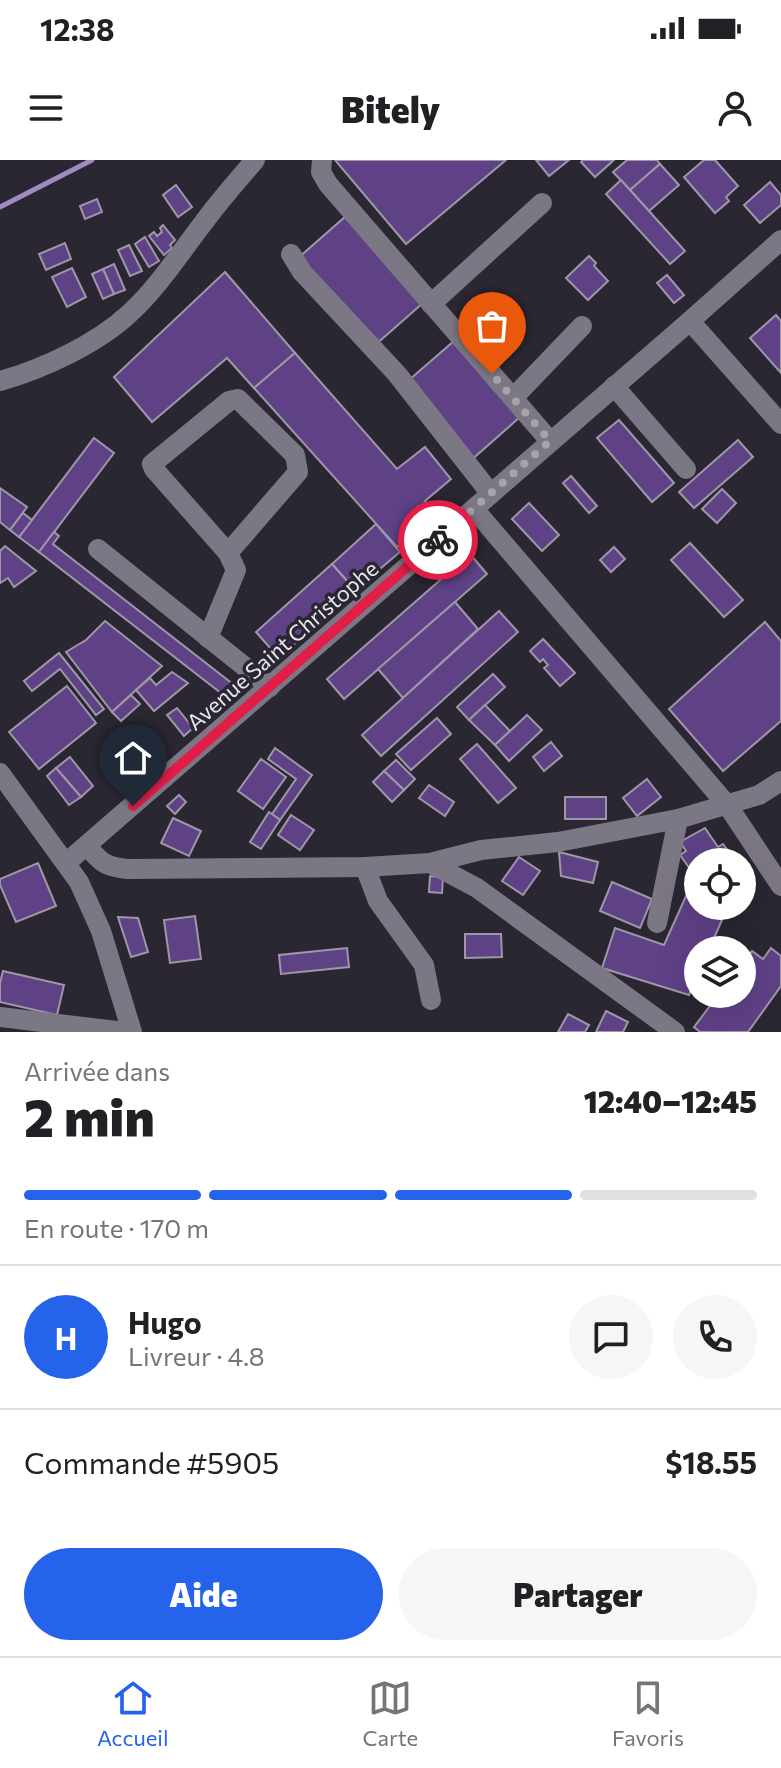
<!DOCTYPE html>
<html lang="fr">
<head>
<meta charset="utf-8">
<style>
	:root { --surface:#fff; --page:#f6f6f6; --text:#202124; --muted:#757577; --line:#e0e0e0; --accent:#2563eb }
	body { margin:0; font-family:Commissioner,sans-serif; background:var(--page); color:var(--text); height:100vh; display:flex; flex-direction:column; font-size:30px; white-space:nowrap }
	* { box-sizing:border-box; margin:0 }
	p { font-size:26px; color:var(--muted) }
	.icon { flex:none; width:44px; height:44px; fill:none; stroke:currentColor; stroke-width:2; stroke-linecap:round; stroke-linejoin:round }
	.map { position:relative; height:872px; overflow:hidden }
	.panel { display:flex; flex-direction:column; background:var(--surface); flex:1 }
	.panel>* { flex:none }
	.controls { position:absolute; left:684px; top:688px; display:grid; gap:16px }
	.controls a { display:grid; place-items:center; width:72px; height:72px; border-radius:50%; background:var(--surface); box-shadow:0 8px 32px #0002; font-size:40px }
	.pin { position:absolute; display:grid; place-items:center; width:68px; height:68px; color:#fff; margin:-82px -34px; border-radius:50% 50% 50% 0; rotate:-45deg; box-shadow:0 0 8px #0007 }
	.pin .icon { rotate:45deg }
	.courier { position:absolute; display:grid; place-items:center; width:80px; height:80px; margin:-40px; border:6px solid #e11d48; border-radius:50%; background:#fff; color:#222; box-shadow:0 2px 10px #0007 }
	.overview em { font-style:normal; font-weight:800 }
	.overview div { display:flex; flex-direction:column-reverse }
	.overview { display:flex; align-items:center; justify-content:space-between; height:136px; padding:0 24px }
	h1 { font-size:52px; font-weight:800; line-height:60px }
	.bar { display:grid; grid-template-columns:repeat(4,1fr); gap:12px 8px; align-content:center; height:96px; padding:0 24px }
	.bar i { height:10px; border-radius:6px; background:var(--line) }
	.bar .active { background:var(--accent) }
	.bar p { grid-column:span 4 }
	.line { display:flex; align-items:center; gap:20px; padding:0 24px; border-top:2px solid var(--line) }
	.line div { flex:1 }
	.round { display:grid; place-items:center; flex:none; width:84px; height:84px; border-radius:42px; background:var(--page) }
	.cta { display:flex; gap:16px; margin-top:auto; padding:16px 24px }
	.cta a { flex:1; height:92px; border-radius:48px; background:var(--accent); color:#fff; font-size:32px; font-weight:800; line-height:92px; text-align:center }
	.cta a+a { background:var(--page); color:var(--text) }
	.status { display:flex; justify-content:space-between; align-items:center; height:56px; padding:0 40px; background:var(--surface); direction:ltr }
	.status svg { height:22px; fill:currentColor }
	header { display:flex; justify-content:space-between; align-items:center; height:104px; padding:0 24px; background:var(--surface); font-size:36px; font-weight:800 }
	.dock { display:flex; justify-content:space-around; align-items:center; height:112px; border-top:2px solid var(--line); background:var(--surface); font-size:22px; color:var(--muted) }
	.dock a { display:grid; justify-items:center; gap:4px }
	.dock .active { color:var(--accent) }
	.map>svg:first-child { display:block }
	.lines { fill:none; stroke-linecap:round; stroke-linejoin:round }
	.stream { stroke:#a08abf; stroke-width:5 }
	.building { fill:#5f4186; stroke:#9d98a6; stroke-width:2 }
	.minor { stroke:#7c7784; stroke-width:20 }
	.done { stroke:#a6a3ac; stroke-width:8; stroke-dasharray:0 14.4 }
	.route { stroke:#e11d48; stroke-width:10 }
	.labels { text-anchor:middle; dominant-baseline:central; stroke-width:7; stroke-linejoin:round; paint-order:stroke }
	.street-label { font-size:22px; fill:#e9e6ee; stroke:#2a2632 }
</style>
</head>
<body>
<div class="status"><b>12:38</b><svg viewBox="0 0 49 12"><path d="M0 12V9h3v3zM5 12V6h3v6zM10 12V3h3v9zM15 12V0h3v12zM26 1h20v11H26zM47 4h2v5h-2z"/></svg></div>
<header><svg class="icon" aria-label="menu" viewBox="0 0 24 24"><path d="M4 6h16M4 12h16M4 18h16"/></svg>Bitely<svg class="icon" aria-label="person" viewBox="0 0 24 24"><circle cx="12" cy="8" r="4"/><path d="M4 21q1-7 8-7t8 7"/></svg></header>
<div class="map">
<svg width="781" height="872" viewBox="0 0 781 872">
	<rect width="100%" height="100%" fill="#2a2632"/>
	<g class="lines">
		<polyline class="stream" points="0,47 92,0"/>
	</g>
	<g class="building">
		<polygon points="335,0 506,0 406,84"/>
		<polygon points="536,0 569,0 549,16"/>
		<polygon points="583,0 614,0 595,17 581,2"/>
		<polygon points="627,0 657,0 660,4 630,30 613,12"/>
		<polygon points="704,0 715,0 738,26 726,37 729,41 715,53 684,17"/>
		<polygon points="660,4 679,25 649,51 630,30"/>
		<polygon points="621,20 685,91 670,104 606,34"/>
		<polygon points="770,22 781,35 781,45 760,63 744,45"/>
		<polygon points="176,25 192,47 178,57 163,35"/>
		<polygon points="97,39 102,52 85,59 80,46"/>
		<polygon points="346,56 423,143 374,186 297,99"/>
		<polygon points="163,65 175,80 170,85 172,88 164,95 149,76 154,72 157,76 162,72 160,68"/>
		<polygon points="145,77 159,101 149,107 135,84"/>
		<polygon points="65,83 71,99 46,110 39,94"/>
		<polygon points="129,85 142,111 130,116 118,90"/>
		<polygon points="589,96 596,103 594,106 608,121 588,140 566,118"/>
		<polygon points="114,104 125,130 114,134 103,109"/>
		<polygon points="72,108 86,137 67,147 52,117"/>
		<polygon points="103,109 114,134 103,139 92,114"/>
		<polygon points="225,112 295,193 254,228 227,198 152,262 114,217"/>
		<polygon points="667,115 684,135 674,143 657,123"/>
		<polygon points="776,155 781,161 781,213 750,178"/>
		<polygon points="454,181 520,257 469,302 402,226"/>
		<polygon points="295,193 397,309 425,287 451,319 425,341 436,355 397,387 254,228"/>
		<polygon points="619,260 674,323 652,342 597,278"/>
		<polygon points="94,278 114,293 39,392 19,377"/>
		<polygon points="738,280 753,297 694,348 679,332"/>
		<polygon points="571,316 597,346 589,353 563,323"/>
		<polygon points="0,328 27,347 10,370 0,362"/>
		<polygon points="722,329 736,343 717,363 702,349"/>
		<polygon points="529,343 559,375 542,391 512,359"/>
		<polygon points="23,353 32,360 19,377 10,370"/>
		<polygon points="376,364 400,392 355,430 332,404"/>
		<polygon points="54,372 59,376 53,384 238,528 230,540 39,392"/>
		<polygon points="690,383 743,440 724,457 671,400"/>
		<polygon points="5,386 36,411 14,427 8,418 0,423 0,391"/>
		<polygon points="614,387 625,399 611,412 600,400"/>
		<polygon points="470,394 487,414 344,539 327,519"/>
		<polygon points="332,404 355,430 279,498 256,472"/>
		<polygon points="455,442 478,469 403,538 378,509"/>
		<polygon points="499,451 518,472 381,596 362,575"/>
		<polygon points="105,461 162,506 112,552 66,492 86,480"/>
		<polygon points="765,462 781,481 781,561 723,611 669,549"/>
		<polygon points="543,479 575,513 560,526 544,508 548,505 543,499 540,502 530,491"/>
		<polygon points="59,493 104,549 96,555 60,509 32,531 24,521"/>
		<polygon points="172,512 188,523 154,551 136,530 150,518 156,525"/>
		<polygon points="493,514 505,527 469,560 457,547"/>
		<polygon points="67,526 96,563 39,609 9,572"/>
		<polygon points="131,535 140,544 121,561 112,552"/>
		<polygon points="485,545 510,571 495,585 469,560"/>
		<polygon points="177,548 193,568 184,576 167,555"/>
		<polygon points="527,555 542,570 509,601 495,585"/>
		<polygon points="437,558 451,574 411,610 396,594"/>
		<polygon points="551,582 562,596 544,611 533,597"/>
		<polygon points="477,584 516,628 498,643 460,599"/>
		<polygon points="275,588 312,615 280,660 272,654 296,619 268,599"/>
		<polygon points="156,589 164,598 147,614 138,604"/>
		<polygon points="70,597 93,626 81,637 56,608"/>
		<polygon points="261,599 286,617 263,649 238,631"/>
		<polygon points="396,600 415,619 404,630 384,611"/>
		<polygon points="56,608 81,637 69,645 47,616"/>
		<polygon points="384,611 404,630 392,642 373,622"/>
		<polygon points="647,619 661,637 637,656 623,638"/>
		<polygon points="429,625 454,642 445,656 419,638"/>
		<polygon points="179,635 186,642 175,654 167,646"/>
		<rect x="565" y="637" width="41" height="22"/>
		<polygon points="269,652 280,660 261,689 250,682"/>
		<polygon points="291,655 314,670 300,690 278,675"/>
		<polygon points="173,658 201,671 189,696 161,683"/>
		<polygon points="705,668 718,687 723,684 734,699 728,702 698,702 698,746 728,746 709,790 698,790 698,814 689,835 602,808 615,768 664,785 695,716 680,695 686,691 680,682"/>
		<polygon points="559,692 598,702 593,723 561,716"/>
		<polygon points="519,697 540,711 523,735 502,721"/>
		<polygon points="38,703 56,746 16,762 0,725 0,719"/>
		<polygon points="430,716 443,717 442,733 429,732"/>
		<polygon points="612,722 652,739 640,768 600,751"/>
		<polygon points="195,756 201,799 170,803 164,760"/>
		<polygon points="118,757 138,758 148,792 131,797"/>
		<polygon points="465,774 501,774 502,797 465,798"/>
		<polygon points="347,788 349,807 281,814 279,795"/>
		<polygon points="771,788 781,796 781,826 748,872 700,872 694,867 719,834 742,834 742,805 752,791 763,799"/>
		<polygon points="3,811 64,825 57,855 0,842 0,823"/>
		<polygon points="606,851 628,862 623,872 596,872"/>
		<polygon points="568,854 589,865 585,872 558,872"/>
	</g>
	<g class="lines">
		<g class="minor">
			<polyline points="322,0 321,12 328,24 550,281"/>
			<polyline points="291,94 302,112 397,214 491,334"/>
			<polyline points="431,144 542,43"/>
			<polyline points="690,161 781,264"/>
			<path d="M 0,221 C 43,209 97,184 130,153 C 159,126 180,93 204,62 C 220,40 238,20 255,0"/>
			<polyline points="614,226 686,309"/>
			<polyline points="513,238 582,166"/>
			<polyline points="474,349 728,646 781,726"/>
			<polyline points="98,389 270,527"/>
			<polyline points="208,478 236,410 228,393 154,309 152,304 229,241 238,239 295,295 298,312 228,393"/>
			<polyline points="0,613 79,722 101,771 132,872"/>
			<path d="M 87,686 C 101,703 106,707 128,709 L 365,707 L 430,703 L 481,690 L 558,682 L 678,659 L 759,635 L 781,621"/>
			<polyline points="66,703 690,161 781,80"/>
			<polyline points="430,703 477,728 675,872"/>
			<polyline points="365,707 378,741 424,805 431,840"/>
			<polyline points="657,763 678,659"/>
			<polyline points="0,857 125,872"/>
		</g>
	</g>
	<g class="lines">
		<polyline class="done" points="438,380 550,281 492,214"/>
		<polyline class="route" points="133,646 438,380"/>
	</g>
	<g class="labels">
		<g class="street-label">
			<text transform="translate(282 485) rotate(-41)">Avenue Saint Christophe</text>
		</g>
	</g>
</svg>
<div class="controls">
<a><svg class="icon" aria-label="locate" viewBox="0 0 24 24"><circle cx="12" cy="12" r="6"/><path d="M12 2v4M12 18v4M2 12h4M18 12h4"/></svg></a>
<a><svg class="icon" aria-label="layers" viewBox="0 0 24 24"><path d="M12 4l9 5-9 5-9-5zM3 14l9 5 9-5"/></svg></a>
</div>
<div class="pin" style="left:492px;top:214px;background:#ea580c"><svg class="icon" aria-label="bag" viewBox="0 0 24 24"><path d="M5 8h14l-1 12H6zM9 8a3 3 0 0 1 6 0"/></svg></div>
<div class="pin" style="left:133px;top:646px;background:#1f2937"><svg class="icon" aria-label="home" viewBox="0 0 24 24"><path d="M3 11l9-7 9 7M6 9v11h12V9"/></svg></div>
<div class="courier" style="left:438px;top:380px"><svg class="icon" aria-label="bike" viewBox="0 0 24 24"><circle cx="6" cy="16" r="4"/><circle cx="18" cy="16" r="4"/><path d="M6 16l4-8h5l3 8M10 8l3 8H6M13 5h3"/></svg></div>
</div>
<section class="panel">
<div class="overview"><div><h1>2 min</h1><p>Arrivée dans</p></div><em>12:40–12:45</em></div>
<div class="bar"><i class="active"></i><i class="active"></i><i class="active"></i><i></i><p>En route · 170 m</p></div>
<div class="line" style="height:144px"><b class="round" style="background:var(--accent);color:#fff">H</b><div><b>Hugo</b><p>Livreur · 4.8</p></div><a class="round"><svg class="icon" aria-label="chat" viewBox="0 0 24 24"><path d="M4 5h16v11H9l-5 4z"/></svg></a><a class="round"><svg class="icon" aria-label="phone" viewBox="0 0 24 24"><path d="M5 4h4l2 5-3 2q2 4 5 5l2-3 5 2v4C11 20 4 13 5 4z"/></svg></a></div>
<div class="line" style="height:104px"><div>Commande #5905</div><b>$18.55</b></div>
<div class="cta"><a>Aide</a><a>Partager</a></div>
</section>
<nav class="dock">
<a class="active"><svg class="icon" aria-label="home" viewBox="0 0 24 24"><path d="M3 11l9-7 9 7M6 9v11h12V9"/></svg>Accueil</a>
<a><svg class="icon" aria-label="map" viewBox="0 0 24 24"><path d="M3 6l6-2 6 2 6-2v14l-6 2-6-2-6 2zM9 4v14M15 6v14"/></svg>Carte</a>
<a><svg class="icon" aria-label="saved" viewBox="0 0 24 24"><path d="M7 4h10v16l-5-4-5 4z"/></svg>Favoris</a>
</nav>
</body>
</html>
